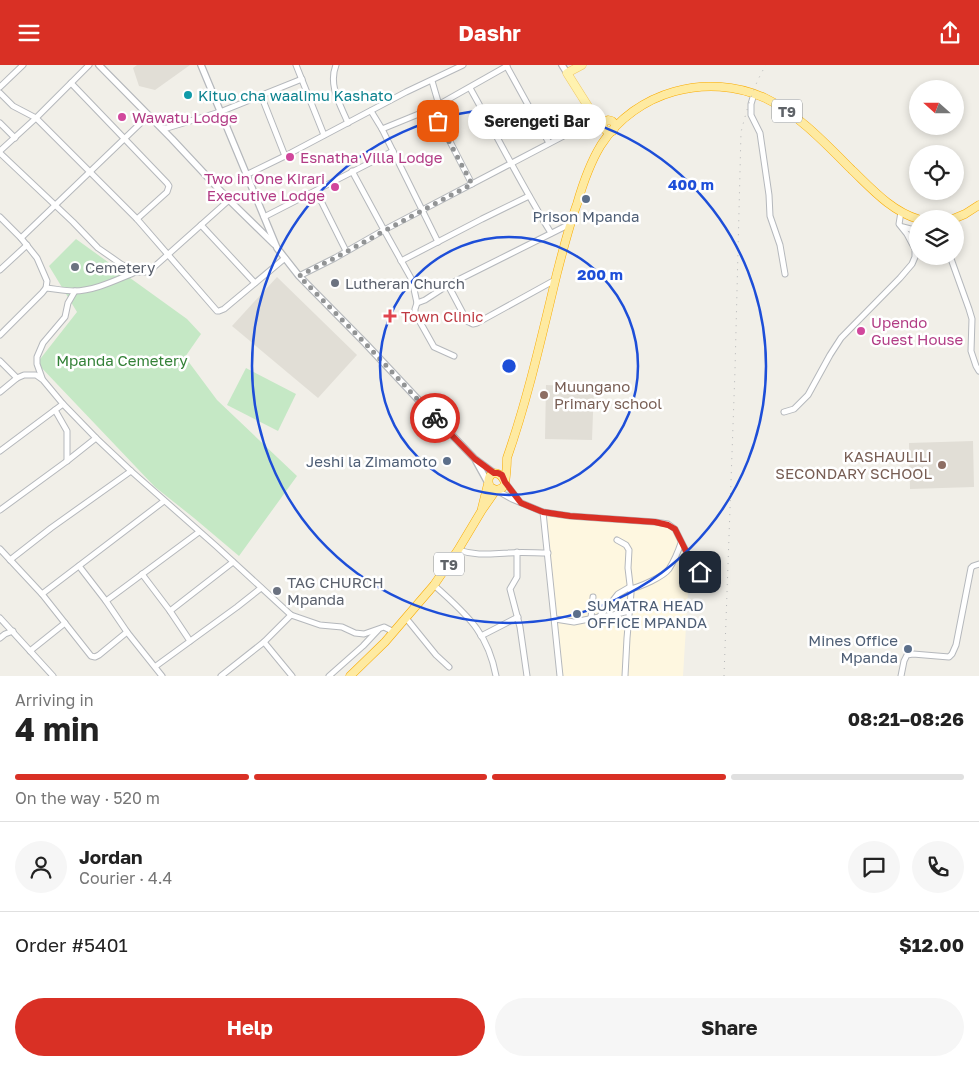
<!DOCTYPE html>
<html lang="en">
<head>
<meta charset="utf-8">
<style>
	:root { --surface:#fff; --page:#f6f6f6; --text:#222; --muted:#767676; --line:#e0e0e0; --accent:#d93025 }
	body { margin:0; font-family:"Golos Text",sans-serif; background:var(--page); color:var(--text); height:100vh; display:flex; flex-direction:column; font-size:19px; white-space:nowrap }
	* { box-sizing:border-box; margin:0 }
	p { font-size:16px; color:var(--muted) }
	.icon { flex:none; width:28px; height:28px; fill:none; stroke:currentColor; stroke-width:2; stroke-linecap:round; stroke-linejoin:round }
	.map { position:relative; height:611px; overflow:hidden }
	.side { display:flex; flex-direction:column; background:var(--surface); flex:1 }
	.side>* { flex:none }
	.needle { width:32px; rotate:291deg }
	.fabs { position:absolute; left:909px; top:15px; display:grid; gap:10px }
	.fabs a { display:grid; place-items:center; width:55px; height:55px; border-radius:50%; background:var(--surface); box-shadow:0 2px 8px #0003; font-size:25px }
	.pin { position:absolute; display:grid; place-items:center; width:42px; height:42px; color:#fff; margin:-21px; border-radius:10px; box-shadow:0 2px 8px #0006 }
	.courier { position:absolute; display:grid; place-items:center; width:50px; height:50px; margin:-25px; border:4px solid #d93025; border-radius:50%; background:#fff; color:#222; box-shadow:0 1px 6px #0007 }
	.bubble { position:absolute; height:35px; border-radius:18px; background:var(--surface); box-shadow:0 2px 8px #0003; font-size:16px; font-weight:700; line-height:35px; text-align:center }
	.summary em { font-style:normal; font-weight:700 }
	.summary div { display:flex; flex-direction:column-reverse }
	.summary { display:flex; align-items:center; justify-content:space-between; height:85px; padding:0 15px }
	h1 { font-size:32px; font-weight:700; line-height:38px }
	.bar { display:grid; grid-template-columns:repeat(4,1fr); gap:8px 5px; align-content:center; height:60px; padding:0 15px }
	.bar i { height:6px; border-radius:4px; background:var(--line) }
	.bar .on { background:var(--accent) }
	.bar p { grid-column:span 4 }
	.line { display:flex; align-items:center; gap:12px; padding:0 15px; border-top:1px solid var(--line) }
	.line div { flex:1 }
	.round { display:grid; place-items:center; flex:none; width:52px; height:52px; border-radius:26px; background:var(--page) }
	.button { display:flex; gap:10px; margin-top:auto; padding:10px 15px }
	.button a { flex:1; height:58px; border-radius:30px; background:var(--accent); color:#fff; font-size:20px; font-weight:700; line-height:58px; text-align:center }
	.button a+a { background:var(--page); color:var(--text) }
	header { display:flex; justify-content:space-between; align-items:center; height:65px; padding:0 15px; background:var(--accent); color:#fff; font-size:22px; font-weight:700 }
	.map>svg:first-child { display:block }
	.commercial { fill:#fef7e0 }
	.education { fill:#e1ded6 }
	.green { fill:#c5e8c5 }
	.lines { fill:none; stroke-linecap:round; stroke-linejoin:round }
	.minor-casing { stroke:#b5b8bc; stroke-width:7 }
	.tertiary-casing { stroke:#b5b8bc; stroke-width:8 }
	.primary-casing { stroke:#f2c960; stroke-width:9 }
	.trunk-casing { stroke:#f9ab00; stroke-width:9 }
	.minor { stroke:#fff; stroke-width:5 }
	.tertiary { stroke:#fff; stroke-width:5.5 }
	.primary { stroke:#fff2af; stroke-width:8 }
	.trunk { stroke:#feeaa1; stroke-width:8 }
	.rail { stroke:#b6b7b8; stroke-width:1; stroke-dasharray:1 6; stroke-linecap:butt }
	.done { stroke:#929495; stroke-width:5; stroke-dasharray:0 9 }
	.route { stroke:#d93025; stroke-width:6 }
	.ring { fill:none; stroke:#1d4ed8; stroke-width:2.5 }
	.culture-dot { fill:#0f9aa8; stroke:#fff; stroke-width:2 }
	.hotel-dot { fill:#d1479c; stroke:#fff; stroke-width:2 }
	.service-dot { fill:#5c6f8a; stroke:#fff; stroke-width:2 }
	.worship-dot { fill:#6b7280; stroke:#fff; stroke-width:2 }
	.health-dot { fill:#e0444e; stroke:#fff; stroke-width:2 }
	.education-dot { fill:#8d6e63; stroke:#fff; stroke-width:2 }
	.labels { text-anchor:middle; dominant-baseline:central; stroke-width:5; stroke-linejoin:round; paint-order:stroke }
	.shield { fill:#fff; stroke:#8f9295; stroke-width:1 }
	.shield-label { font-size:14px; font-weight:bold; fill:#5f6368 }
	.culture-label { font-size:15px; fill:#0d838f; stroke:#fff; text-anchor:start }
	.hotel-label { font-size:15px; fill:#b23c85; stroke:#fff; text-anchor:start }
	.service-label { font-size:15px; fill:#4e5e75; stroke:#fff; text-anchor:end }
	.worship-label { font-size:15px; fill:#5b616d; stroke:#fff; text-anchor:start }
	.health-label { font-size:15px; fill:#be3a42; stroke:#fff; text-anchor:start }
	.park-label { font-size:15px; fill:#348238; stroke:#fff }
	.education-label { font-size:15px; fill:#785e54; stroke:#fff; text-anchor:start }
	.centre { fill:#1d4ed8; stroke:#fff; stroke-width:2.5 }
	.ring-label { font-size:15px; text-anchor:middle; font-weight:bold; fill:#1d4ed8; stroke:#fff; stroke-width:5; stroke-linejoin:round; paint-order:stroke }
</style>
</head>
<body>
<header><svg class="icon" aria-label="menu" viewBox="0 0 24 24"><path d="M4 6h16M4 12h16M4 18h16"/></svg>Dashr<svg class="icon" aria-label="share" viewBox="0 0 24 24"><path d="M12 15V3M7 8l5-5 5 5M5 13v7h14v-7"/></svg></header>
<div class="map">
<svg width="979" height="611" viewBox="0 0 979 611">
	<rect width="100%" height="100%" fill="#f1efe8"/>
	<polygon class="commercial" points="543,447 655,457 675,464 690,495 683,611 560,611"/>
	<g class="education">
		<polygon points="137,0 190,0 155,25 139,21 133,3"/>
		<polygon points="277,212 357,290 318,333 232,261"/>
		<polygon points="546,320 594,322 592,375 545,374"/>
		<polygon points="973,376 974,422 910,424 909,378"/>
	</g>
	<g class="green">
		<polygon points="76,174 187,254 201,269 185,292 217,335 297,411 239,491 194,453 155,422 37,298 77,247 49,201"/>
		<polygon points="246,303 296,329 278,366 227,340"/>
	</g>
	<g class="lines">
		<g class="minor-casing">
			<g id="minor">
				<polyline points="296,0 324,70"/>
				<path d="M 336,0 C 328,20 340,39 348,58"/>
				<polyline points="506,0 549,78"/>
				<polyline points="432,16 439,40"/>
				<polyline points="71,18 167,118 169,121 167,127 137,154"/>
				<polyline points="0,22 23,0"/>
				<path d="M 470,23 C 497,71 522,121 551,168"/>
				<polyline points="0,28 13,41 36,53 137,154 217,246 219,246 224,244 285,193"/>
				<polyline points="754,29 751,39 751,50 760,68 769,130 770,151 780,180 785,209"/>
				<polyline points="261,30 285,91"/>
				<polyline points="431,44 445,67 472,119"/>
				<polyline points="371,46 382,64 438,177"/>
				<polyline points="0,58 15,73"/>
				<polyline points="163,63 167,63 220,47 302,14"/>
				<polyline points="382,64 431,44 507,1"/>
				<polyline points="0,86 36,53 89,0"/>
				<polyline points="0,88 73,157 98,183 121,199 136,207 147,207 154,202 229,135"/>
				<polyline points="352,106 384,165 412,215 417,238 415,244 415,248 434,282 454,291"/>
				<polyline points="246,110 285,91 406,27 463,0"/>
				<polyline points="316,126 346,186"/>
				<polyline points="0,152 21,173 37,193 47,216 46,223 42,228 0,270"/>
				<polyline points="264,152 393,86"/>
				<polyline points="201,160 255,218"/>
				<polyline points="903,162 918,166"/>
				<polyline points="21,173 148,51"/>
				<polyline points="950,191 969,244 972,254 971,286 976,301 979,306"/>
				<polyline points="401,196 482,154 529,131"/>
				<polyline points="0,205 27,180"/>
				<polyline points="299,211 335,193 384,165 596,54"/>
				<polyline points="448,220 467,256 473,259 477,258 555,215"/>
				<path d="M 46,223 C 56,224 65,226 74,226 C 95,226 118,214 136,207"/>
				<polyline points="417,238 425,235 448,220 570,159"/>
				<polyline points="0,296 17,313"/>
				<polyline points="42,313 37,299 37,292 43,278 65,252 68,238 75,226"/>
				<polyline points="0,327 17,313 24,310 36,310 43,315 63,339 96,373 131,406 216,481 291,550 320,560 342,562 355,568 364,569 384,562 394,567"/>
				<polyline points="55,345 67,366 67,396"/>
				<polyline points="784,347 794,344 808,330 830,290 841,273 900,213 912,199 915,192 915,184 907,169 899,159 901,147"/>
				<polyline points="0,386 63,339"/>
				<polyline points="505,417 520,437"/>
				<polyline points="496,425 512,434 543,447 570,451 655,457 668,459 675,464 693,500 700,507 713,515"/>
				<polyline points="0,445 67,396 96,373"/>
				<polyline points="543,447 560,611"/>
				<polyline points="617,475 626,480 629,485 628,503 631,528 627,573 625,611"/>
				<polyline points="0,484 42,529 91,591 95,592 99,590 127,567"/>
				<path d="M 458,485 C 477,491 488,489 508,488 C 521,487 535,488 548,488"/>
				<polyline points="517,487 517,512 510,524 520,562 527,611"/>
				<polyline points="10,495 51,463 131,406"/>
				<polyline points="79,501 106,536 127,567 162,611"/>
				<polyline points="142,509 170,546 190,576"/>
				<path d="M 434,520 C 449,534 466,548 477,564 C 487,578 493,595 496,611"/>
				<path d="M 630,524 C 640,522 663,512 669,504 C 674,496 678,487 681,478"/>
				<polyline points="42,529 164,436"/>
				<polyline points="106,536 199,467"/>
				<polyline points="170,546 233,497"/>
				<polyline points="599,552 607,543 618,529 630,522"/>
				<polyline points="0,553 53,611"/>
				<polyline points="406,553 436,590 449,602"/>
				<polyline points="591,553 593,532"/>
				<polyline points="555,554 574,557 599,552 613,550 629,546"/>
				<polyline points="481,571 518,552"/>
				<polyline points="0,573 5,569 13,566"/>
				<polyline points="264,577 292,611"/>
				<polyline points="30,586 65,558"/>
				<polyline points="156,601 237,542 261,523"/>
				<polyline points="221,611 264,577 291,550"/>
				<polyline points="329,611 363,581 378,565"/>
				<polyline points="901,611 904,596 907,590 913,589 949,592 952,589 956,580 971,503 973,501 979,499"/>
			</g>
		</g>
		<g class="tertiary-casing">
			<g id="tertiary">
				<polyline points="99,0 172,74 229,135 274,179"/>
				<polyline points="201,0 277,183 299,211 365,278 426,343 475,394 494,408"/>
				<polyline points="562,0 567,8"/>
				<polyline points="476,396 487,416"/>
			</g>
		</g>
		<g class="primary-casing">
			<polyline id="primary" points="582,0 567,8 596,54 603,62"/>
		</g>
		<g class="trunk-casing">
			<g id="trunk">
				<path d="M 613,66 C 608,67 605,66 603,62 L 604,57 L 608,55 L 612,56 L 615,59 L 614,64"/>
				<polyline points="953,154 965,149 979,140"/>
				<path d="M 496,425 L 490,422 C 484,410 497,402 504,415"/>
				<polyline points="482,443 488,419"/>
				<path d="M 350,611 L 385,577 L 434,520 L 458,485 L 482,445 L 496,425 C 500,424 502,424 504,421 C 506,416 507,399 507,393 C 528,333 542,270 557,208 C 563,185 569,161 577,139 C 583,118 590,98 601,80 C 636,26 707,7 765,33 C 797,48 827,80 852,105 C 871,123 891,146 918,154"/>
			</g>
		</g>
		<use href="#minor" class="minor"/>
		<use href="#tertiary" class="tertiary"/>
		<use href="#primary" class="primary"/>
		<use href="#trunk" class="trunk"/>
		<path class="rail" d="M 724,611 L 735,305 L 741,67 C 747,44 753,21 766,0"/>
	</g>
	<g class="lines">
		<polyline class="done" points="435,353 365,278 299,211 335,193 384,166 472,119 438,56"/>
		<polyline class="route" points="435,353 475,394 494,408 498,408 502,410 505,417 521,438 543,447 570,451 655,457 668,460 675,464 693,500 700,507"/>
	</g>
	<g class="ring">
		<circle cx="509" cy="301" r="129"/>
		<circle cx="509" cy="301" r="257"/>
	</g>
	<circle class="culture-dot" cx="188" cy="30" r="5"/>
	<g class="hotel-dot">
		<circle cx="122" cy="52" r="5"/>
		<circle cx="290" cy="92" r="5"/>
		<circle cx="335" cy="122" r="5"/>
		<circle cx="861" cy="266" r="5"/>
	</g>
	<g class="service-dot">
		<circle cx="586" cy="134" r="5"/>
		<circle cx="447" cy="396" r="5"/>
		<circle cx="577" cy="549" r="5"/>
		<circle cx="908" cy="584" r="5"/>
	</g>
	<g class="worship-dot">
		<circle cx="75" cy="202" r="5"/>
		<circle cx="335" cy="218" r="5"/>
		<circle cx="277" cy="526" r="5"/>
	</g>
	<path class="health-dot" d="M387.5 243.5h5v5h5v5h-5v5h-5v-5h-5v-5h5z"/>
	<g class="education-dot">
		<circle cx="544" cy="330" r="5"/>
		<circle cx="942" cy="400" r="5"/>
	</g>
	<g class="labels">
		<g class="shield">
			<rect x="772" y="34.5" width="30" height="23" rx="4"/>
			<rect x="434" y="487.5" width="30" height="23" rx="4"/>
		</g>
		<g class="shield-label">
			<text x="787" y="46">T9</text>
			<text x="449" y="499">T9</text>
		</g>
		<g class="culture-label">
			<text x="198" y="30">Kituo cha waalimu Kashato</text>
		</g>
		<g class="hotel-label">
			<text x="132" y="52">Wawatu Lodge</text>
			<text x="300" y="92">Esnatha Villa Lodge</text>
			<text x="325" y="113" text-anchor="end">Two in One Kirari<tspan x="325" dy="17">Executive Lodge</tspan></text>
			<text x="871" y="257">Upendo<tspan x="871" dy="17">Guest House</tspan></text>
		</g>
		<g class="service-label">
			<text x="586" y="151" text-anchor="middle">Prison Mpanda</text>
			<text x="437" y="396">Jeshi la Zimamoto</text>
			<text x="587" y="540" text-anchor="start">SUMATRA HEAD<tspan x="587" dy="17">OFFICE MPANDA</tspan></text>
			<text x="898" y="575">Mines Office<tspan x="898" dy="17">Mpanda</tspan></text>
		</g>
		<g class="worship-label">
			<text x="85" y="202">Cemetery</text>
			<text x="345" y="218">Lutheran Church</text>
			<text x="287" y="517">TAG CHURCH<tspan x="287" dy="17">Mpanda</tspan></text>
		</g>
		<g class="health-label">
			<text x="401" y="251">Town Clinic</text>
		</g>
		<g class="park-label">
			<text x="122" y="295">Mpanda Cemetery</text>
		</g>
		<g class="education-label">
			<text x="554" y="321">Muungano<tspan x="554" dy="17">Primary school</tspan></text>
			<text x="932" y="391" text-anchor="end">KASHAULILI<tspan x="932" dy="17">SECONDARY SCHOOL</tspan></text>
		</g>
	</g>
	<circle cx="509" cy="301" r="8" class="centre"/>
	<g class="ring-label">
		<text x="691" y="125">400 m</text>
		<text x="600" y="215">200 m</text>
	</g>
</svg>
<div class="fabs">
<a><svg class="needle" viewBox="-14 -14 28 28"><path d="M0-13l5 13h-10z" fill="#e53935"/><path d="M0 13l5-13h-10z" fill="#767676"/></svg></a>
<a><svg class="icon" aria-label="locate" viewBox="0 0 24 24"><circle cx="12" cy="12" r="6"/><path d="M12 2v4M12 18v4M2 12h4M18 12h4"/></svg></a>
<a><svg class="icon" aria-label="layers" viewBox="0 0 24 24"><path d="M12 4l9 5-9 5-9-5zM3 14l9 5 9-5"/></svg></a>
</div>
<div class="pin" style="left:438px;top:56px;background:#ea580c"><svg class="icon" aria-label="bag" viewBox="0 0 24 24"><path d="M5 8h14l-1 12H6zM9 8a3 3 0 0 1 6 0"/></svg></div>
<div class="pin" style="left:700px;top:507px;background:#1f2937"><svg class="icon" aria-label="home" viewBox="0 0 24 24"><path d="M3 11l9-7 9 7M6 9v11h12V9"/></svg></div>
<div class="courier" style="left:435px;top:353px"><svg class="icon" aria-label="bike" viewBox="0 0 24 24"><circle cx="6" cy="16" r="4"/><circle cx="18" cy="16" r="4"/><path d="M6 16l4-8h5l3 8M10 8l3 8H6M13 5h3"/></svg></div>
<div class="bubble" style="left:468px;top:39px;width:138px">Serengeti Bar</div>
</div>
<section class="side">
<div class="summary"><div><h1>4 min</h1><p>Arriving in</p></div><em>08:21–08:26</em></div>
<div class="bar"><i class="on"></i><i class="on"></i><i class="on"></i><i></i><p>On the way · 520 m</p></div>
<div class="line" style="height:90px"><a class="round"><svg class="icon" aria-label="person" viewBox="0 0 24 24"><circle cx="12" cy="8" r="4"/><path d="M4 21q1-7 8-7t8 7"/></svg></a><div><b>Jordan</b><p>Courier · 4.4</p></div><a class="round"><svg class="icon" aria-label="chat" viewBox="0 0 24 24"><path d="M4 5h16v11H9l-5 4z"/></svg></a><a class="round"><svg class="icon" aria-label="phone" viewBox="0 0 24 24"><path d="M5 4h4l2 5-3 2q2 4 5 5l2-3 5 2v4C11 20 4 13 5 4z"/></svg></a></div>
<div class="line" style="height:65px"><div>Order #5401</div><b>$12.00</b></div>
<div class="button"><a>Help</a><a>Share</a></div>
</section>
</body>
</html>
